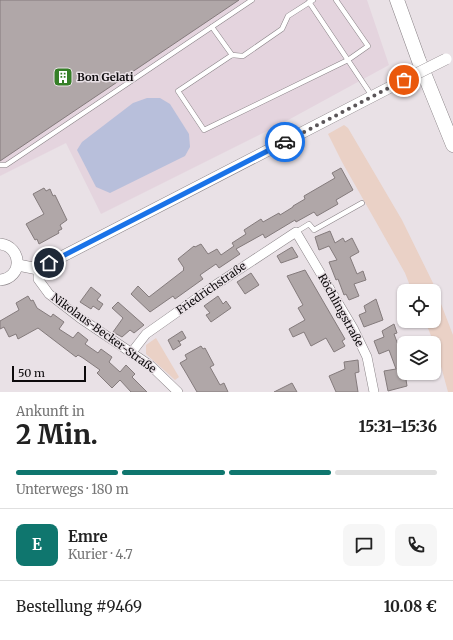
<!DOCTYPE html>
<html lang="de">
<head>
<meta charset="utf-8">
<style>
	:root { --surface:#fff; --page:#f6f6f6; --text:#222; --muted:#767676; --line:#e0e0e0; --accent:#0f766e }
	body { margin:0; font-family:Merriweather,serif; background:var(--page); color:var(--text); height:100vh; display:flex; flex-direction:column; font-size:15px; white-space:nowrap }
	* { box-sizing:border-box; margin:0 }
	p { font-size:13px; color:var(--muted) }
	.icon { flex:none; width:22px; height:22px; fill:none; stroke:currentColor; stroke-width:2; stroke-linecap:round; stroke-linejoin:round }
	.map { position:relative; height:392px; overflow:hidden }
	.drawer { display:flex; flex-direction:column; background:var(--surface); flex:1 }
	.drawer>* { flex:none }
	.tools { position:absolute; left:397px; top:284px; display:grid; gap:8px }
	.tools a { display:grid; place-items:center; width:44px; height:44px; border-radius:8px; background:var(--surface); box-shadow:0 1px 3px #0004; font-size:20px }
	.scale { position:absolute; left:12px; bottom:10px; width:74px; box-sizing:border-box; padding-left:4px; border:2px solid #0d0a0c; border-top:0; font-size:11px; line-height:14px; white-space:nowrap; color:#0d0a0c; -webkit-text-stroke:3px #e9e1e6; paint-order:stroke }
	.pin { position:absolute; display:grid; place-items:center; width:34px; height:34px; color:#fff; margin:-17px; border:2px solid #fff; border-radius:50%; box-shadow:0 1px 4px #0007 }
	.courier { position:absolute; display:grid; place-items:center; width:40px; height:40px; margin:-20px; border:3px solid #1a73e8; border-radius:50%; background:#fff; color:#222; box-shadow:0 1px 5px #0007 }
	.overview em { font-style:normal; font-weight:800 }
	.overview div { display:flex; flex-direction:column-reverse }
	.overview { display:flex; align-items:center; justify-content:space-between; height:68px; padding:0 16px }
	h1 { font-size:26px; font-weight:800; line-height:30px }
	.bar { display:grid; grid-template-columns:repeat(4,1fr); gap:6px 4px; align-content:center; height:48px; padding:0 16px }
	.bar i { height:5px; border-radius:3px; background:var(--line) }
	.bar .selected { background:var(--accent) }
	.bar p { grid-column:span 4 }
	.line { display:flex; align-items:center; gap:10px; padding:0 16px; border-top:1px solid var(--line) }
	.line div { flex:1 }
	.round { display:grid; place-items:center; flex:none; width:42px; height:42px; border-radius:8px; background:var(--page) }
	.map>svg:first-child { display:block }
	.built { fill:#e4d4de }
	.green { fill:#ead1c6 }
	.water { fill:#b8bfdb }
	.building { fill:#b0a7a8; stroke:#847b7c }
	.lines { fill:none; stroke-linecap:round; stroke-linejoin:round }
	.service-casing { stroke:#898286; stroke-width:5.5 }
	.minor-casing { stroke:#898286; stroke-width:10 }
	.tertiary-casing { stroke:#898286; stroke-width:12 }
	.primary-casing { stroke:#898286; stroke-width:15 }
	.service { stroke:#fff; stroke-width:4.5 }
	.minor { stroke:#fff; stroke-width:9 }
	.tertiary { stroke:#fff; stroke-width:11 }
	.primary { stroke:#fff; stroke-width:14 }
	.tertiary-bridge-casing { stroke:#898286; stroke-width:12; stroke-linecap:butt }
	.tertiary-bridge { stroke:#fff; stroke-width:11 }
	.done { stroke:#5a5558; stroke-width:4; stroke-dasharray:0 7.2 }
	.route { stroke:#1a73e8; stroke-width:5 }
	.labels { text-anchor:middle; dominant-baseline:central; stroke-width:3; stroke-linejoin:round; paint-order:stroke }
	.poi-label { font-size:11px; font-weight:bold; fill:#0d0a0c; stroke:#e9e1e6; text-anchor:start }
	.street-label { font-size:11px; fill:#0d0a0c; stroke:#e9e1e6 }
</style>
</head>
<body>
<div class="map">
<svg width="453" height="392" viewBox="0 0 453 392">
	<rect width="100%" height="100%" fill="#e9e1e6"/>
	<polygon class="built" points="0,0 367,0 389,65 279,125 101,214 66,143 0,176"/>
	<g class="green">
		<polygon points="344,125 348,128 402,220 433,283 453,335 453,392 448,392 436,348 425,321 434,321 434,291 412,291 405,273 342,162 328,134"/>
		<polygon points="156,338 179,377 175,380 146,354 146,345"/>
	</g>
	<polygon class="water" points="147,98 160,98 170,104 189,134 190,147 185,156 110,193 96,187 77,150 82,142 133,103"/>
	<g class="building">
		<polygon points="0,0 239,0 0,161"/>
		<polygon points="341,168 353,190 336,200 338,204 317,216 314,212 296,222 295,220 265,238 263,234 236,249 240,254 219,268 216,264 200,275 203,279 175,299 173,296 150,312 131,294 138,286 149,297 184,270 183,269 184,268 178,259 194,246 195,247 201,244 208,254 217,249 221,255 234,246 232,243 246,234 244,230 261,219 263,222 279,213 280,215 293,207 293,206 305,199 304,196 335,178 332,173"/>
		<polygon points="44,188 46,191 50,189 53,196 55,195 67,220 60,225 62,229 58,231 59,233 39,244 37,239 35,240 26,224 44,214 33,194"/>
		<polygon points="330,231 335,243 343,238 345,242 352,238 359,252 350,257 357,274 363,271 366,280 354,284 359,296 349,300 346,294 344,295 338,279 336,280 329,262 337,260 329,246 319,250 315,237"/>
		<polygon points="292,247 298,257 281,263 277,256"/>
		<polygon points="305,270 345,339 342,341 345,346 334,352 326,338 311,346 304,332 293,337 289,329 305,320 298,308 303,305 287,276"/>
		<polygon points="251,273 259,285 245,294 237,282"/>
		<polygon points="91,287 101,295 97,300 103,304 99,310 93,306 91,309 80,302"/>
		<polygon points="28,296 31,301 33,300 37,308 51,317 53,314 64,322 59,329 73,338 78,332 88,340 85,344 98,353 101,349 112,357 109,362 120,372 126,365 135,374 132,377 147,392 131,392 120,380 112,388 97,373 100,370 83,358 78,355 76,357 38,328 18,339 16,334 9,337 4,327 0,329 0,321 19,310 16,303"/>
		<polygon points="218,296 223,304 226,301 231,308 211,322 206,315 210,313 204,306"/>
		<polygon points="376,299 383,320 364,327 359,315 366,312 364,306"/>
		<polygon points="118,302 144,325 134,333 130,330 122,337 113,332 123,318 112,308"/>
		<polygon points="394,324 397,333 394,334 404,361 404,373 405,373 407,386 388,391 384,371 396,369 389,350 379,354 374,341 384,337 382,331"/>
		<polygon points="182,331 186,338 179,342 178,340 181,345 173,350 168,340"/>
		<polygon points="201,346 203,349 205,348 214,365 210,367 220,385 224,383 228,392 197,392 186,373 180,363 187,359 185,355"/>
		<polygon points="358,360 359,372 355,373 358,392 336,392 329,376 345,369 344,362"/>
		<polygon points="292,383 297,392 274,392"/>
	</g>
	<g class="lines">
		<g class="service-casing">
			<g id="service">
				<polyline points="313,0 288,16 282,29 243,56 232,55 178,91 204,130 348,60 368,46 336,0"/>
				<polyline points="309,2 372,96"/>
				<polyline points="212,27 232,55"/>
				<polyline points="0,165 6,165 252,0"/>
				<polyline points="296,232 309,224 314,230 362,203"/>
			</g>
		</g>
		<g class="minor-casing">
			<g id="minor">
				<polyline points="38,269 38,279 49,294 80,318 151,366 178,392"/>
				<polyline points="132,352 146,334 217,284 296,232 353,328 367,357 374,392"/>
			</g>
		</g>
		<g class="tertiary-casing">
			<g id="tertiary">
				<path d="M 0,244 C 23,247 23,278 0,280"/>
				<polyline points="18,265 38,269 404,80"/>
			</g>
		</g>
		<g class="primary-casing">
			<polyline id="primary" points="397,0 419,61 453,145"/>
		</g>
		<use href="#service" class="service"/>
		<use href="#minor" class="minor"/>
		<use href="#tertiary" class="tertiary"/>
		<use href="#primary" class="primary"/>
		<g class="tertiary-bridge-casing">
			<polyline id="tertiary-bridge" points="404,80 446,59"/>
		</g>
		<use href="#tertiary-bridge" class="tertiary-bridge"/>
	</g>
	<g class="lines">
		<polyline class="done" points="285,142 404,80"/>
		<polyline class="route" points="49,263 285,142"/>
	</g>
	<defs>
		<g id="building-square" transform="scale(1)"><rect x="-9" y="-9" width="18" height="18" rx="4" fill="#357f27" stroke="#e9e1e6"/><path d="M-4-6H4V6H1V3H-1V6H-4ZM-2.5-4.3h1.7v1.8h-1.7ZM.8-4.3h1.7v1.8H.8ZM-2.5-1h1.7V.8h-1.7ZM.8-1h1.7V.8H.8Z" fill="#fff"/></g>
	</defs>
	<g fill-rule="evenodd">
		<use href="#building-square" x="63" y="77"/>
	</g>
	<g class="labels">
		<g class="poi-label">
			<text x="77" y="77">Bon Gelati</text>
		</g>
		<g class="street-label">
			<text transform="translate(211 288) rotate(-35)">Friedrichstraße</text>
			<text transform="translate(341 310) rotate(61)">Röchlingstraße</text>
			<text transform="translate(104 333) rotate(36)">Nikolaus-Becker-Straße</text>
		</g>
	</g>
</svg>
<div class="tools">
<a><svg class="icon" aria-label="locate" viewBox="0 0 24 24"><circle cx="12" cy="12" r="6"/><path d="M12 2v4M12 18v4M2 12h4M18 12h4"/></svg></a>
<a><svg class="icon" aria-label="layers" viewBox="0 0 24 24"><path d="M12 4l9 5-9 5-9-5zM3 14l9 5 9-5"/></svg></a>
</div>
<div class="scale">50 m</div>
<div class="pin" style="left:404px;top:80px;background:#ea580c"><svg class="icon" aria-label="bag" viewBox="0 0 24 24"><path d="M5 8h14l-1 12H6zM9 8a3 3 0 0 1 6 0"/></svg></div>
<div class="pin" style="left:49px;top:263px;background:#1f2937"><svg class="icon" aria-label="home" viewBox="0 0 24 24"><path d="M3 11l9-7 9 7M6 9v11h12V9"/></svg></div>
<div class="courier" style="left:285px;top:142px"><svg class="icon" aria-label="car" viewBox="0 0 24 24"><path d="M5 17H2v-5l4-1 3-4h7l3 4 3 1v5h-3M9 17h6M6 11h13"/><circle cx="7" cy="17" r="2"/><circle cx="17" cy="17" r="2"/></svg></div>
</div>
<section class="drawer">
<div class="overview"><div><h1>2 Min.</h1><p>Ankunft in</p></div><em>15:31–15:36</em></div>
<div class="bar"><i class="selected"></i><i class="selected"></i><i class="selected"></i><i></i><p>Unterwegs · 180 m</p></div>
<div class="line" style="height:72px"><b class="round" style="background:var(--accent);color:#fff">E</b><div><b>Emre</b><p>Kurier · 4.7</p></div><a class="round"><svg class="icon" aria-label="chat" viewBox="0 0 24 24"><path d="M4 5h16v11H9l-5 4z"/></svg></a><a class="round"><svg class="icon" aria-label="phone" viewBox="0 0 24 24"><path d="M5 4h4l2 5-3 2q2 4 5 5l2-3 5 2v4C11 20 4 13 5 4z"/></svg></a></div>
<div class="line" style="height:52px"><div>Bestellung #9469</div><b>10.08 €</b></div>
</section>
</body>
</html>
